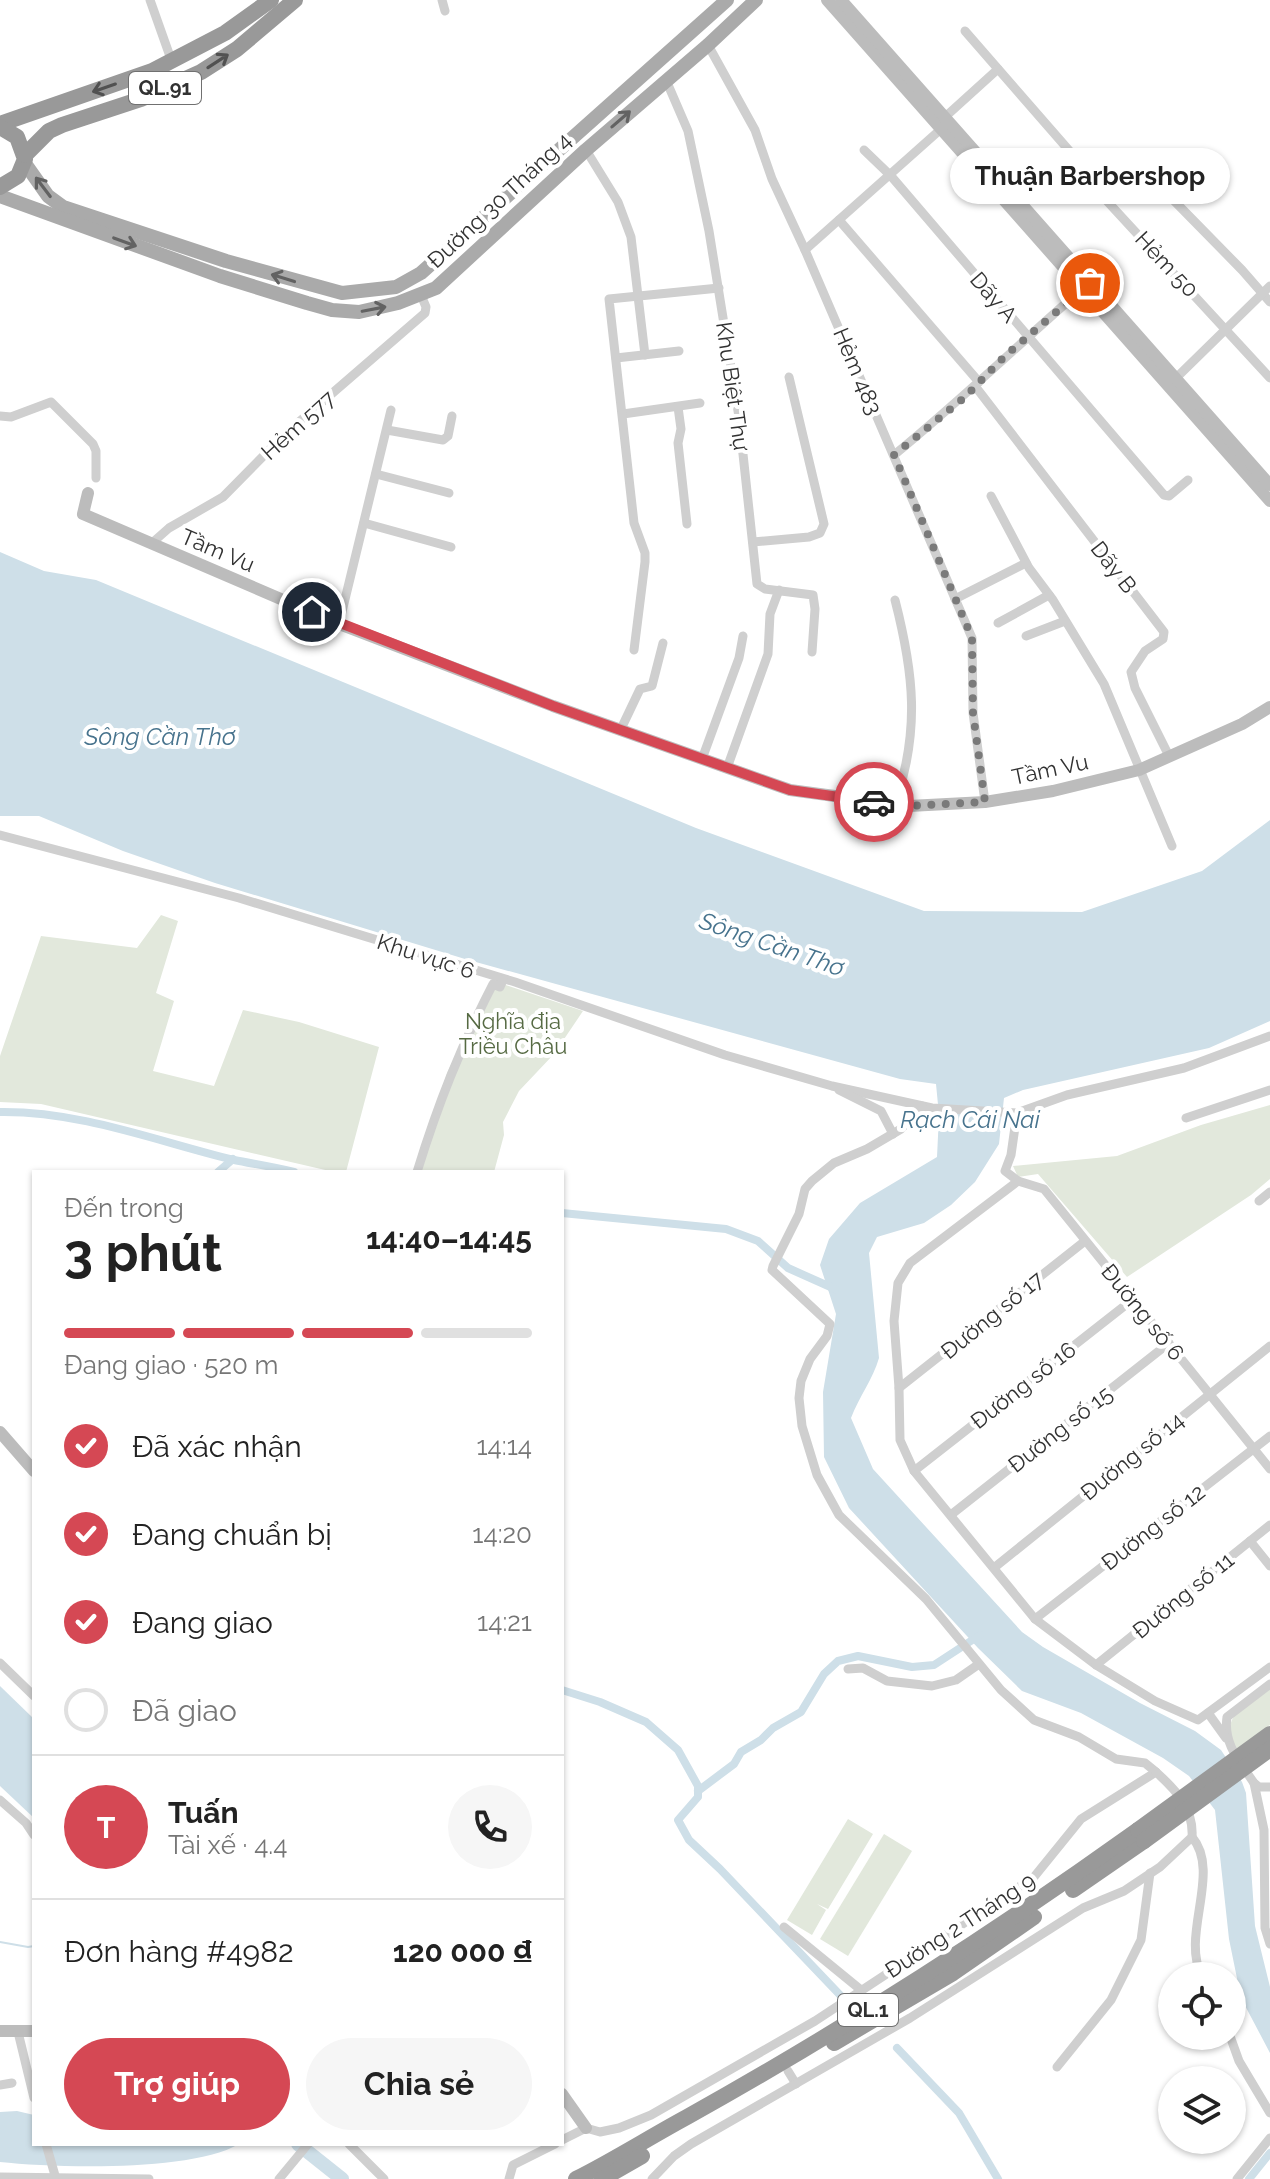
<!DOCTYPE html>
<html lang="vi">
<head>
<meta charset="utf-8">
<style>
	:root { --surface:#fff; --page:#f6f6f6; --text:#222; --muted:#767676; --line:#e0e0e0; --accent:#d54854 }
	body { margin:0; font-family:Raleway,sans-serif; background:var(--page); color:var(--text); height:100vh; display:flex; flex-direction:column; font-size:30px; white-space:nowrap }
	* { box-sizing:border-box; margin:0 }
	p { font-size:26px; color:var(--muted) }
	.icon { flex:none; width:44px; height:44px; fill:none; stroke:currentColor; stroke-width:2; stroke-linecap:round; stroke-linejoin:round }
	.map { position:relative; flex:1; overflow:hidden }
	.side { position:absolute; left:32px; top:1170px; width:532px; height:976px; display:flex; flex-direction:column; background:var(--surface); border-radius:0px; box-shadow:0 2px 6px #0004 }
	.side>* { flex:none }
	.tools { position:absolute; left:1158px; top:1962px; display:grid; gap:16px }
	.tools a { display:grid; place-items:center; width:88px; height:88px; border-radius:50%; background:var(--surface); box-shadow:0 2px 6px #0004; font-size:40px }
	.pin { position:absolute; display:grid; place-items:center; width:68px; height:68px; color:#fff; margin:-34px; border:4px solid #fff; border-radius:50%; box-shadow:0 2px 8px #0007 }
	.courier { position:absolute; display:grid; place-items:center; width:80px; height:80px; margin:-40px; border:6px solid #d54854; border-radius:50%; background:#fff; color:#222; box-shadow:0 2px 10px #0007 }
	.bubble { position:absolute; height:56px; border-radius:28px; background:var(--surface); box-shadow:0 2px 6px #0004; font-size:26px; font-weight:700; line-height:56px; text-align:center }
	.head em { font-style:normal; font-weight:700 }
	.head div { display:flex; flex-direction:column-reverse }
	.head { display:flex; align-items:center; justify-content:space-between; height:136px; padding:0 32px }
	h1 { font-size:52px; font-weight:700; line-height:60px }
	.bar { display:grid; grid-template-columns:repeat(4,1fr); gap:12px 8px; align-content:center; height:96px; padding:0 32px }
	.bar i { height:10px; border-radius:6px; background:var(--line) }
	.bar .active { background:var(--accent) }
	.bar p { grid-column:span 4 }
	.line { display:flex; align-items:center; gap:20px; padding:0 32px; border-top:2px solid var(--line) }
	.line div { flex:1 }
	.round { display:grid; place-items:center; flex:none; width:84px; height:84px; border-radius:42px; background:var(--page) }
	ol { padding:0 32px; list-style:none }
	li { display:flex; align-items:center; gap:24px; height:88px }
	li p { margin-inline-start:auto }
	li .icon { padding:8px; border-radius:50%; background:var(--accent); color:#fff; stroke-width:4 }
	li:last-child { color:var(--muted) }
	li i { width:44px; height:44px; border:4px solid var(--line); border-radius:50% }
	.action { display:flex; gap:16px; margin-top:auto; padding:16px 32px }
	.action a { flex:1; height:92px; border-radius:48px; background:var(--accent); color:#fff; font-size:32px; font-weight:700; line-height:92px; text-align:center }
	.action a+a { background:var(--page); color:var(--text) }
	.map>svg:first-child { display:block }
	.green { fill:#e2e8dc }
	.water { fill:#cedfe8 }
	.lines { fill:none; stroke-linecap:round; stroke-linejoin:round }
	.stream { stroke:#cedfe8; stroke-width:2 }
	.canal { stroke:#cedfe8; stroke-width:8 }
	.river { stroke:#cedfe8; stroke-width:14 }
	.street { stroke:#cfcfcf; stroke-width:9 }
	.secondary { stroke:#bcbcbc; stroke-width:12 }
	.primary { stroke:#aaa; stroke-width:14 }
	.highway { stroke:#999; stroke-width:16 }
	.street-bridge { stroke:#cfcfcf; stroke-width:9 }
	.highway-bridge { stroke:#999; stroke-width:16 }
	.oneway { stroke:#515151 }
	.oneway2 { stroke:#626262 }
	.done { stroke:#7a7a7a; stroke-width:8; stroke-dasharray:0 14.4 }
	.route { stroke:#d54854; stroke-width:10 }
	.labels { text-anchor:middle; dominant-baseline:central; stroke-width:8; stroke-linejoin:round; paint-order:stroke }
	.shield { fill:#fff; stroke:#707070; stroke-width:2 }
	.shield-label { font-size:20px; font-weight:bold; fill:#323232 }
	.street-label { font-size:22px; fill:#323232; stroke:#fff }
	.park-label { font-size:22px; fill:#566a43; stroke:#fff }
	.water-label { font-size:24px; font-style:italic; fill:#47738d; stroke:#fff }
</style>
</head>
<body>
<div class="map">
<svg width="1270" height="2179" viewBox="0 0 1270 2179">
	<rect width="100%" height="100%" fill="#fff"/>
	<g class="green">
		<polygon points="161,915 178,921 156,993 174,1001 153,1071 214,1086 243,1010 299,1022 379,1047 346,1172 334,1172 41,1104 0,1102 0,1056 41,936 137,948"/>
		<polygon points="491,980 583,1011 554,1054 519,1091 503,1122 504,1135 494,1172 415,1172 447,1073"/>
		<polygon points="1270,1105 1270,1179 1251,1195 1127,1277 1038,1174 1018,1177 1013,1166 1117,1156 1201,1125"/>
		<path d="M 1270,1688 L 1270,1725 L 1234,1751 C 1220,1714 1243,1707 1270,1688 Z"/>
		<polygon points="848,1819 873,1834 828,1909 817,1904 826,1910 812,1935 787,1920"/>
		<polygon points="884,1834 912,1851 848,1956 820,1939"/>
	</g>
	<g class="water">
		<path d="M 0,552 L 44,571 L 96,580 L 696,828 L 924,911 L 1082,912 L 1202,871 L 1270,820 L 1270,1021 L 1209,1048 L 1023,1090 L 1004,1098 L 999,1144 L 975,1182 L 951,1205 L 924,1223 L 877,1237 L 869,1253 L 879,1358 C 873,1379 859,1397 851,1418 L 873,1469 L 1022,1632 L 1043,1647 L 1140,1703 L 1195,1731 L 1221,1750 L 1242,1782 L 1246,1793 L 1255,1926 L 1270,1987 L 1270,2053 L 1241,1998 L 1229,1939 L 1215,1810 L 1189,1776 L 1163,1758 L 1081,1713 L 1022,1691 L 978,1648 L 849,1508 L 824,1457 L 823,1392 L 836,1314 L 820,1265 L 829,1239 L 860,1203 L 937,1157 L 939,1115 L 936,1084 L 900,1079 L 465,959 L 215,883 L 123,851 L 39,816 L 0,816 Z"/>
		<polygon points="0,1686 34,1719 34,1818 0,1786"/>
		<path d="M 17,2111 L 34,2115 L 34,2144 L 239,2144 C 191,2172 57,2168 0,2162 L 0,2112 Z"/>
	</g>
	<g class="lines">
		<polyline class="stream" points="0,1942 28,1947 34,1946"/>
		<g class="canal">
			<path d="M 0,1112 C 81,1111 156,1141 234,1160 C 254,1164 274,1167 294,1172"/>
			<polyline points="218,1172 233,1159"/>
			<polyline points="562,1213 726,1229 758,1241 788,1268 835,1289"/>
			<polyline points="562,1690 600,1702 646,1722 678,1750 698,1786 698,1797 678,1820 689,1840 720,1869 841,1996"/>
			<polyline points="698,1791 734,1764 741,1752 761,1740 773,1728 801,1712 824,1674 838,1661 858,1656 912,1667 934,1665 980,1635"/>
			<polyline points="897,2048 959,2113 998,2179"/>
			<polyline points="1249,2179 1270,2153"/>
		</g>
		<polyline class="river" points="298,2144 342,2179"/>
		<g class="street">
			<polyline points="150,0 172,62"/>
			<polyline points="442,0 445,11"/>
			<polyline points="965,31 1080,163"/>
			<polyline points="708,45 755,130 772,179 805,250 972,638 973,713 985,802"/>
			<polyline points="666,80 688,131 709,231 739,417 757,584 765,589 813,595 815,609 812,652"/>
			<polyline points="945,117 998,69"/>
			<polyline points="586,150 618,202 631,237 645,355"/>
			<polyline points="864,150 891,176 1164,495 1169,496 1188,480"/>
			<polyline points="1140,166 1242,270 1270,302"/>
			<polyline points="1106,200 1270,378"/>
			<polyline points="839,220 979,382"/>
			<polyline points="805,250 941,129"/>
			<polyline points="616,358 679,351"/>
			<polyline points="1175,379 1270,286"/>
			<polyline points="975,386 1164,632 1163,639 1145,651 1131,672 1135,688 1169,756"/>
			<polyline points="678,407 681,429 678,443 687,524"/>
			<polyline points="623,414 700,403"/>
			<polyline points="0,416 11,417 51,402 93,444 96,451 96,478"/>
			<polyline points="387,430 443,440 448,436 452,416"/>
			<path d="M 894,455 C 959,402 1019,344 1082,289"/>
			<polyline points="376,474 449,493"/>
			<polyline points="991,496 1029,568 1053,600 1104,684 1172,846"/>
			<polyline points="364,523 451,547"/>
			<polyline points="753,542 809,537 820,533 824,524 789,377"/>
			<polyline points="152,543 169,528 223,497 284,435 425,313 426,307 421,295"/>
			<polyline points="955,599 1026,563"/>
			<path d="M 895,600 C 914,674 920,730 895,805"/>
			<polyline points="998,623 1049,595"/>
			<polyline points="339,624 391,410"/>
			<polyline points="1026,636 1065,621"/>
			<polyline points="634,650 645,562 645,553 634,523 609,299 719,288"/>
			<polyline points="620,731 640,689 652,686 663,643"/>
			<polyline points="702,759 739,658 743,636"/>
			<polyline points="727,768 768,654 770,614 779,590"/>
			<polyline points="0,835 239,898 515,982 725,1055 832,1086 932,1108 1017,1113"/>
			<polyline points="1270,1036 1184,1068 1067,1095 1017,1113 1011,1155 1005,1171 1018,1181 1044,1189 1270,1469"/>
			<polyline points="839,1090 881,1111 893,1134"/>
			<polyline points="1186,1118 1270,1090"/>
			<path d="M 417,1172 C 438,1104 460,1048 493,984 L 500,987 L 503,980"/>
			<polyline points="1018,1181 910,1263 898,1283 894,1321 899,1388 900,1440 914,1471 1035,1619 1096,1665 1155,1701 1198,1720 1270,1667"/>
			<polyline points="1259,1201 1270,1192"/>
			<polyline points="899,1388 1085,1241"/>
			<polyline points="914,1471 1132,1300"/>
			<polyline points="952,1514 1169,1343"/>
			<polyline points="1250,1541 1270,1566"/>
			<polyline points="995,1567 1270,1346"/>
			<polyline points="1035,1619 1270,1436"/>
			<polyline points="0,1663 34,1696"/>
			<polyline points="1096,1665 1270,1525"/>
			<polyline points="848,1669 863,1668 887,1681 932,1686 956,1680 979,1664"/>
			<path d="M 1270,1684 L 1227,1717 C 1223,1744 1240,1762 1254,1783 L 1259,1787 L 1270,1787"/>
			<polyline points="1208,1713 1226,1738"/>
			<polyline points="1254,1783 1264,1830 1265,1928 1270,1944"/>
			<polyline points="0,1800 26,1823 34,1835"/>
			<path d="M 1192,1837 C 1222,1872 1180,1936 1202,1976"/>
			<polyline points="784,1927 861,1990"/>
			<polyline points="18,2032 34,2098"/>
			<polyline points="1230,2036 1239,2061 1270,2113"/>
			<polyline points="1057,2067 1111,2000 1141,1940 1150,1873"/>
			<polyline points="788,2071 796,2084"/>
			<polyline points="0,2085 12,2083"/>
			<polyline points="562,2140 586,2128 600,2132 619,2128 651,2115 815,2021 1034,1877 1081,1819 1156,1772 1145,1763 1116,1759 1079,1737 1034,1720 1001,1690 926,1599 839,1515 817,1475 802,1426 799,1398 801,1381 810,1359 827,1336 830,1324 772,1270 773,1266 799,1214 805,1189 812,1181 834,1163 867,1149 901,1129 922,1106"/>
			<polyline points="349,2144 384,2179"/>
			<polyline points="0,2177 149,2179"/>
			<polyline points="279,2179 308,2144"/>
			<polyline points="509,2179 513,2165 555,2144"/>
			<path d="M 652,2179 L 674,2156 L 691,2144 L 910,2018 L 1083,1908 L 1124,1891 L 1160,1867 L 1192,1837 C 1194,1809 1176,1790 1156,1772"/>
			<polyline points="1237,2179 1270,2138"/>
		</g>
		<g class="secondary">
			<polyline points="827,0 1270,501"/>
			<polyline points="841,0 1270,485"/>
			<polyline points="88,493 83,514 339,624 553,706 790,790 909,806 985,802 1053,791 1139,770 1242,724 1270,707"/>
			<polyline points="0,1432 34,1471"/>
			<polyline points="0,2031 34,2031"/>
			<polyline points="562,2094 586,2128"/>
		</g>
		<g class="primary">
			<polyline points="24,162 48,196 63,207 226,261 342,293 396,287 421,273 727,0"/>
			<polyline points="0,196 220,276 307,303 332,310 359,312 398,303 436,288 586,150 708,45 756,0"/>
		</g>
		<g class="highway">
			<polyline points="0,124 152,71 225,33 271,0"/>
			<polyline points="0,127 17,137 25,159 18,176 0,187"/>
			<polyline points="25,155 49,131 62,125 141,99 201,72 237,49 295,0"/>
			<polyline points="1073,1890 1144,1841"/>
			<polyline points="834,2043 953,1973 1034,1917"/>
			<path d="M 576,2179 C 614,2160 650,2137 687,2117 C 843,2030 993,1934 1138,1830"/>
			<polyline points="602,2179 642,2156"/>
		</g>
		<polyline class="street-bridge" points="46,2144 56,2179"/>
		<g class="highway-bridge">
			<polyline points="1138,1830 1270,1734"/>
			<polyline points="1144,1841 1270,1749"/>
		</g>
	</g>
	<defs><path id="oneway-shaft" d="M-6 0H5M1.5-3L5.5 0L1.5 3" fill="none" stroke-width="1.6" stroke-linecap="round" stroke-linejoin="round" transform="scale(2)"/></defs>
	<g class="oneway">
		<use href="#oneway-shaft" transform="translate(218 61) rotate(-33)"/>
		<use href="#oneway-shaft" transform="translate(104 88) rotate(161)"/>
	</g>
	<g class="oneway2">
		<use href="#oneway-shaft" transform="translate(621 119) rotate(-41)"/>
		<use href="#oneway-shaft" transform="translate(43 187) rotate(-127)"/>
		<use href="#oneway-shaft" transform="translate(125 242) rotate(20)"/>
		<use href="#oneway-shaft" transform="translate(283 278) rotate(-163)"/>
		<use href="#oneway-shaft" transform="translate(374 309) rotate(-11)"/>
	</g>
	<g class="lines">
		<polyline class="done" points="874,802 909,806 985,802 973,713 972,638 894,455 964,398 1005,356 1090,283"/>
		<polyline class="route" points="312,612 553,706 790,790 874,802"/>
	</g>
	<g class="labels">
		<g class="shield">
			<rect x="129" y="72" width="72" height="32" rx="6"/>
			<rect x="838" y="1994" width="60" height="32" rx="6"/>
		</g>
		<g class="shield-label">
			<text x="165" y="88">QL.91</text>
			<text x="868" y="2010">QL.1</text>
		</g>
		<g class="street-label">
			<text transform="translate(499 200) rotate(-43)">Đường 30 Tháng 4</text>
			<text transform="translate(1167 264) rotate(47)">Hẻm 50</text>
			<text transform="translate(994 297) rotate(49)">Dãy A</text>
			<text transform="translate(858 371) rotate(67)">Hẻm 483</text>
			<text transform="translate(733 386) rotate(82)">Khu Biệt Thự</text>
			<text transform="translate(298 425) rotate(-42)">Hẻm 577</text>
			<text transform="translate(218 550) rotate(23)">Tầm Vu</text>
			<text transform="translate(1114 567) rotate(52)">Dãy B</text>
			<text transform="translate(1050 769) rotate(-12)">Tầm Vu</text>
			<text transform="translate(426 956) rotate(18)">Khu vực 6</text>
			<text transform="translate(1143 1312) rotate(51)">Đường số 6</text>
			<text transform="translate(992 1315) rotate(-39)">Đường số 17</text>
			<text transform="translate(1023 1385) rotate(-38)">Đường số 16</text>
			<text transform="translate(1060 1429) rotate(-38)">Đường số 15</text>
			<text transform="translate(1132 1456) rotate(-39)">Đường số 14</text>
			<text transform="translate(1153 1527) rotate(-38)">Đường số 12</text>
			<text transform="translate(1183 1595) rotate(-39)">Đường số 11</text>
			<text transform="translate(960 1925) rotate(-33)">Đường 2 Tháng 9</text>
		</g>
		<g class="park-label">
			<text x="513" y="1021">Nghĩa địa<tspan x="513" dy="25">Triều Châu</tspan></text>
		</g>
		<g class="water-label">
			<text x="160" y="736">Sông Cần Thơ</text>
			<text transform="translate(772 944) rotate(19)">Sông Cần Thơ</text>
			<text x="970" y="1119">Rạch Cái Nai</text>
		</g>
	</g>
</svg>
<div class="tools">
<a><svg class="icon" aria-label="locate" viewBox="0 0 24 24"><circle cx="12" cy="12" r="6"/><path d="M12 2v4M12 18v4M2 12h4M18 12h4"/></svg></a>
<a><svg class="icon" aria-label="layers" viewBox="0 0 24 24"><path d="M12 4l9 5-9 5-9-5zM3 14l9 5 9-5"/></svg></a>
</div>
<div class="pin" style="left:1090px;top:283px;background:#ea580c"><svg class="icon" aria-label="bag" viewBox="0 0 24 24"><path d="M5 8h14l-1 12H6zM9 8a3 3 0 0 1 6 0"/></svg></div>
<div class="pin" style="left:312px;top:612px;background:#1f2937"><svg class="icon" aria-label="home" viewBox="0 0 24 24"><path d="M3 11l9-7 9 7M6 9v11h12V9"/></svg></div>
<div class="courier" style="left:874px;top:802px"><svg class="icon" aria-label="car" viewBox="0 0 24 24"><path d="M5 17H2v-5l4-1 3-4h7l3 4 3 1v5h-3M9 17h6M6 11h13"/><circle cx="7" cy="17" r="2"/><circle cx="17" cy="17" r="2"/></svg></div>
<div class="bubble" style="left:950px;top:148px;width:280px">Thuận Barbershop</div>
<section class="side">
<div class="head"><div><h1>3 phút</h1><p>Đến trong</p></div><em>14:40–14:45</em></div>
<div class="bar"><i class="active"></i><i class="active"></i><i class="active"></i><i></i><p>Đang giao · 520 m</p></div>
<ol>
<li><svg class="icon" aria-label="check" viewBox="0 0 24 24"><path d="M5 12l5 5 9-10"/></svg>Đã xác nhận<p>14:14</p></li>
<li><svg class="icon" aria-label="check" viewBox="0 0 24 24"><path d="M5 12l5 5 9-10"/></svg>Đang chuẩn bị<p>14:20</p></li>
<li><svg class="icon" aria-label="check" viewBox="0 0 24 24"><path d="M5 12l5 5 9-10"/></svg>Đang giao<p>14:21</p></li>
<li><i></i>Đã giao</li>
</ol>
<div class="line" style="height:144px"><b class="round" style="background:var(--accent);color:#fff">T</b><div><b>Tuấn</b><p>Tài xế · 4.4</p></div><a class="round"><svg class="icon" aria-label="phone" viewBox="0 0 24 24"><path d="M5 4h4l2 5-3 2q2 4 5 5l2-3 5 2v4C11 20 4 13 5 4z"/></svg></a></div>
<div class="line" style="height:104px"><div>Đơn hàng #4982</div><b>120 000 ₫</b></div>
<div class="action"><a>Trợ giúp</a><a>Chia sẻ</a></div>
</section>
</div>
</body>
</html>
